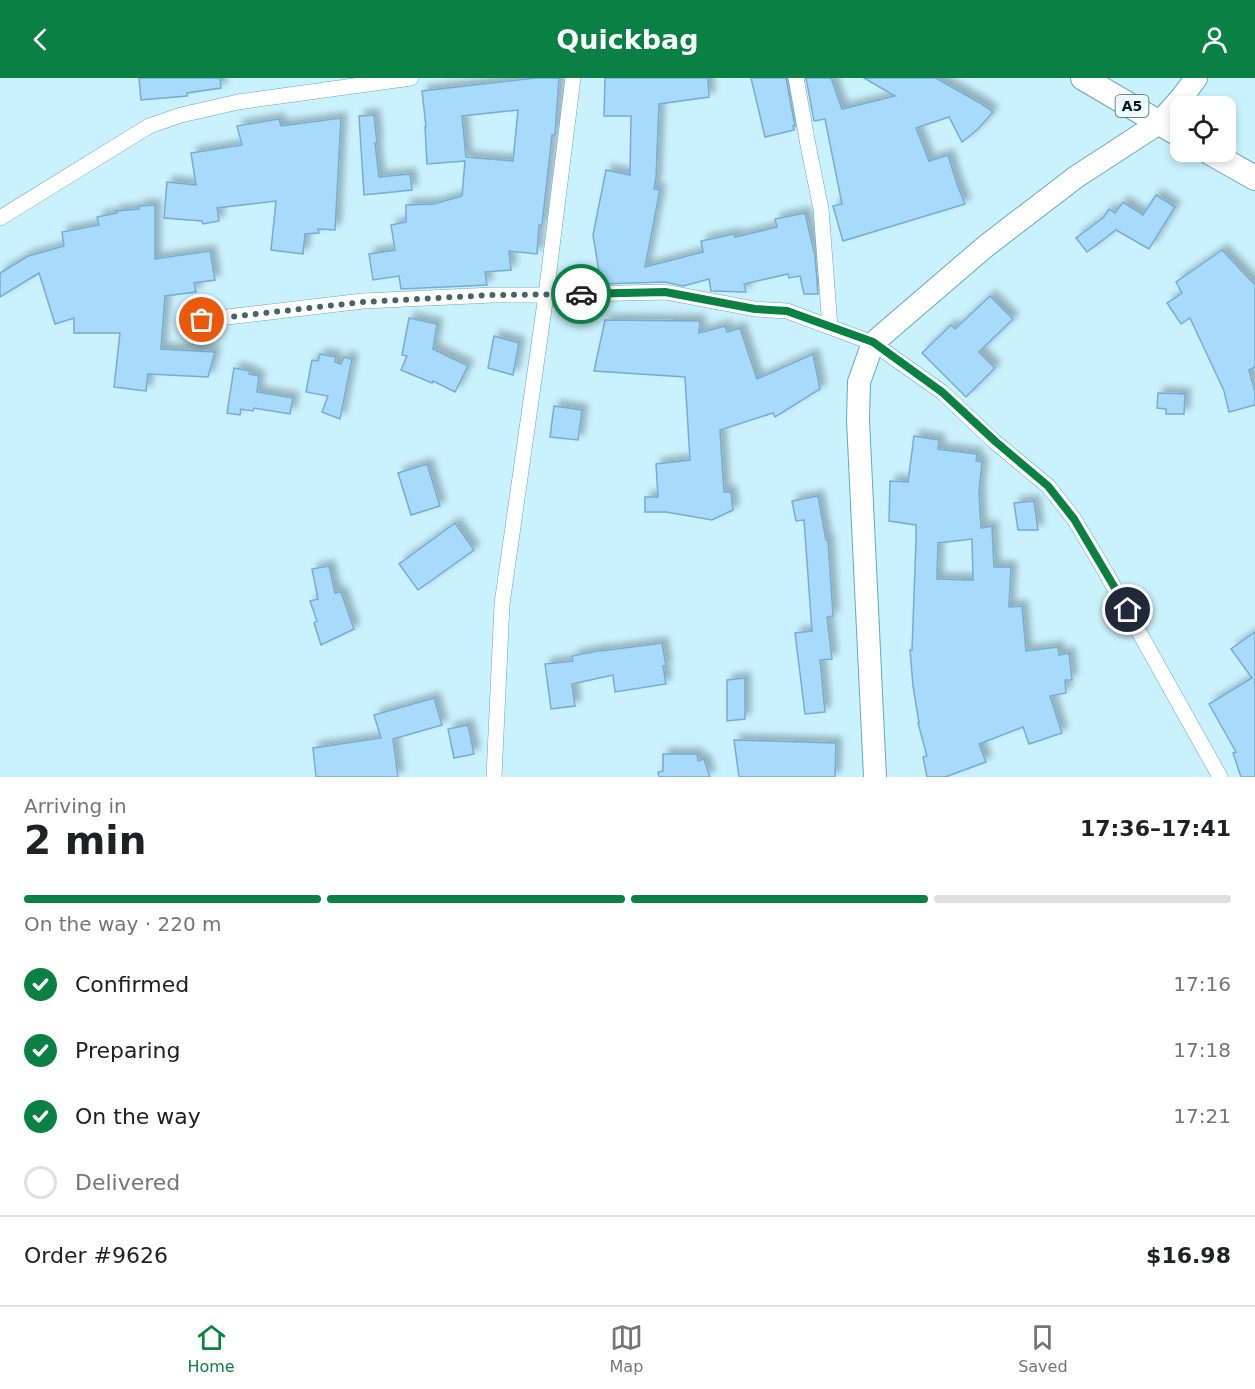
<!DOCTYPE html>
<html lang="en">
<head>
<meta charset="utf-8">
<style>
	:root { --surface:#fff; --page:#f2f2f2; --text:#202124; --muted:#757577; --line:#e0e0e0; --accent:#0b8043 }
	body { margin:0; font-family:"DejaVu Sans",sans-serif; background:var(--page); color:var(--text); height:100vh; display:flex; flex-direction:column; font-size:22px; white-space:nowrap }
	* { box-sizing:border-box; margin:0 }
	p { font-size:20px; color:var(--muted) }
	.icon { flex:none; width:33px; height:33px; fill:none; stroke:currentColor; stroke-width:2; stroke-linecap:round; stroke-linejoin:round }
	.map { position:relative; height:699px; overflow:hidden }
	.drawer { display:flex; flex-direction:column; background:var(--surface); flex:1 }
	.drawer>* { flex:none }
	.buttons { position:absolute; left:1170px; top:18px; display:grid; gap:12px }
	.buttons a { display:grid; place-items:center; width:66px; height:66px; border-radius:12px; background:var(--surface); box-shadow:0 3px 9px #0003; font-size:30px }
	.pin { position:absolute; display:grid; place-items:center; width:51px; height:51px; color:#fff; margin:-26px; border:3px solid #fff; border-radius:50%; box-shadow:0 2px 6px #0007 }
	.courier { position:absolute; display:grid; place-items:center; width:60px; height:60px; margin:-30px; border:4px solid #0b8043; border-radius:50%; background:#fff; color:#222; box-shadow:0 2px 8px #0007 }
	.summary em { font-style:normal; font-weight:700 }
	.summary div { display:flex; flex-direction:column-reverse }
	.summary { display:flex; align-items:center; justify-content:space-between; height:102px; padding:0 24px }
	h1 { font-size:39px; font-weight:700; line-height:45px }
	.bar { display:grid; grid-template-columns:repeat(4,1fr); gap:9px 6px; align-content:center; height:72px; padding:0 24px }
	.bar i { height:8px; border-radius:4px; background:var(--line) }
	.bar .on { background:var(--accent) }
	.bar p { grid-column:span 4 }
	.line { display:flex; align-items:center; gap:15px; padding:0 24px; border-top:2px solid var(--line) }
	.line div { flex:1 }
	ol { padding:0 24px; list-style:none }
	li { display:flex; align-items:center; gap:18px; height:66px }
	li p { margin-inline-start:auto }
	li .icon { padding:6px; border-radius:50%; background:var(--accent); color:#fff; stroke-width:4 }
	li:last-child { color:var(--muted) }
	li i { width:33px; height:33px; border:3px solid var(--line); border-radius:50% }
	header { display:flex; justify-content:space-between; align-items:center; height:78px; padding:0 24px; background:var(--accent); color:#fff; font-size:27px; font-weight:700 }
	.menu { display:flex; justify-content:space-around; align-items:center; height:84px; border-top:2px solid var(--line); background:var(--surface); font-size:16px; color:var(--muted) }
	.menu a { display:grid; justify-items:center; gap:3px }
	.menu .on { color:var(--accent) }
	.map>svg:first-child { display:block }
	.building { fill:#a7dafb; stroke:#77acce; stroke-width:1.5; fill-rule:evenodd; filter:url(#shadow) }
	.lines { fill:none; stroke-linecap:round; stroke-linejoin:round }
	.street-casing { stroke:#64a8ba; stroke-width:16 }
	.secondary-casing { stroke:#64a8ba; stroke-width:24 }
	.primary-casing { stroke:#64a8ba; stroke-width:26 }
	.street { stroke:#fff; stroke-width:15 }
	.secondary { stroke:#fff; stroke-width:22 }
	.primary { stroke:#fff; stroke-width:24 }
	.done { stroke:#47646d; stroke-width:6; stroke-dasharray:0 10.8 }
	.route { stroke:#0b8043; stroke-width:8 }
	.labels { text-anchor:middle; dominant-baseline:central; stroke-width:6; stroke-linejoin:round; paint-order:stroke }
	.shield { fill:#edfafe; stroke:#475c62; stroke-width:1.5 }
	.shield-label { font-size:14px; font-weight:bold; fill:#00181f }
</style>
</head>
<body>
<header><svg class="icon" aria-label="back" viewBox="0 0 24 24"><path d="M15 5l-7 7 7 7"/></svg>Quickbag<svg class="icon" aria-label="person" viewBox="0 0 24 24"><circle cx="12" cy="8" r="4"/><path d="M4 21q1-7 8-7t8 7"/></svg></header>
<div class="map">
<svg width="1255" height="699" viewBox="0 0 1255 699">
	<defs>
		<filter id="shadow"><feDropShadow dx="5.5" dy="-5.5" stdDeviation="3" flood-color="#0004"/></filter>
	</defs>
	<rect width="100%" height="100%" fill="#caf2fe"/>
	<g class="building">
		<polygon points="139,0 220,0 221,10 187,15 187,18 141,22"/>
		<path d="M 535,0 L 559,0 L 555,57 L 552,57 L 542,147 L 539,147 L 537,176 L 509,173 L 511,192 L 485,194 L 487,207 L 401,211 L 399,198 L 373,202 L 369,176 L 395,172 L 391,147 L 406,144 L 406,127 L 434,126 L 462,118 L 465,83 L 427,86 L 425,49 L 426,49 L 422,13 ZM 518,32 L 513,83 L 466,79 L 462,38 Z"/>
		<polygon points="605,0 708,0 709,19 659,26 656,100 654,111 660,112 645,189 703,174 701,163 734,156 735,159 777,149 775,141 805,135 815,178 818,216 804,216 800,198 789,200 788,196 744,206 746,214 711,213 709,201 683,208 665,204 601,206 593,157 606,92 630,97 631,38 604,38"/>
		<polygon points="751,0 786,0 795,48 793,48 794,52 765,59"/>
		<polygon points="806,0 831,0 842,31 895,18 864,0 936,0 980,25 993,34 978,51 962,64 949,39 916,50 929,83 948,77 957,106 965,126 843,163 833,128 842,126 825,41 814,43"/>
		<polygon points="374,37 377,65 375,65 379,99 410,96 412,112 364,117 359,38"/>
		<polygon points="341,40 335,152 318,151 319,155 305,156 303,176 271,172 276,123 217,130 219,143 203,146 202,143 164,140 167,104 196,107 191,75 242,67 237,48 279,41 281,48"/>
		<polygon points="1156,117 1175,129 1149,171 1116,152 1087,174 1076,160 1104,139 1109,131 1115,135 1123,124 1143,137"/>
		<polygon points="155,127 155,181 210,173 215,202 194,205 196,214 165,218 161,271 215,274 208,299 148,296 146,313 114,309 120,255 74,255 74,240 55,246 39,195 0,219 0,195 28,178 64,168 62,154 99,147 97,139 117,135 116,133 139,131 139,128"/>
		<polygon points="1222,172 1255,207 1255,289 1249,292 1255,314 1255,327 1229,334 1224,313 1190,240 1181,246 1167,225 1182,215 1176,204"/>
		<polygon points="990,218 1013,241 979,274 995,290 966,319 922,275 951,247 955,251"/>
		<polygon points="409,240 437,246 433,271 468,288 455,314 433,303 432,305 401,292 407,278 402,277"/>
		<polygon points="605,242 700,243 699,255 725,248 727,254 740,250 757,301 813,276 820,311 775,339 773,335 720,352 724,414 731,414 733,432 712,442 666,434 645,434 645,419 658,419 656,386 690,382 685,299 594,293"/>
		<polygon points="494,258 519,265 513,297 488,290"/>
		<polygon points="320,276 336,279 335,284 341,286 344,279 352,281 340,341 322,334 328,318 306,314 312,282 318,283"/>
		<polygon points="234,290 250,293 249,296 259,298 257,314 293,320 290,336 254,330 253,333 241,331 240,337 227,335"/>
		<polygon points="1158,315 1185,316 1184,336 1166,336 1166,331 1157,330"/>
		<polygon points="554,328 582,332 578,362 550,359"/>
		<path d="M 914,358 L 939,362 L 938,371 L 977,376 L 976,383 L 982,384 L 979,414 L 981,450 L 992,448 L 994,489 L 1011,489 L 1009,529 L 1022,528 L 1026,573 L 1058,569 L 1059,577 L 1069,575 L 1072,602 L 1065,602 L 1066,615 L 1050,618 L 1062,655 L 1029,666 L 1023,649 L 979,666 L 986,684 L 945,699 L 927,699 L 923,679 L 927,678 L 918,645 L 919,645 L 913,608 L 910,572 L 912,572 L 916,463 L 916,447 L 889,443 L 890,403 L 908,404 ZM 972,461 L 973,502 L 937,501 L 938,465 Z"/>
		<polygon points="427,386 440,428 411,437 398,395"/>
		<polygon points="818,418 826,462 828,462 833,538 827,539 832,581 820,582 825,634 805,636 795,555 812,553 804,442 796,443 792,423"/>
		<polygon points="1034,423 1038,452 1018,452 1014,425"/>
		<polygon points="455,445 474,472 418,512 399,486"/>
		<polygon points="329,488 335,515 341,514 354,551 321,567 314,545 317,543 310,523 318,521 312,491"/>
		<polygon points="1255,554 1255,699 1241,699 1233,675 1236,674 1209,626 1252,600 1231,571"/>
		<polygon points="662,565 666,588 663,588 666,606 615,614 613,597 572,606 575,628 551,631 545,586 573,583 572,578 602,572 602,573"/>
		<polygon points="745,600 745,641 727,643 727,602"/>
		<polygon points="434,620 442,647 393,661 398,699 316,699 313,670 381,660 374,637"/>
		<polygon points="468,647 474,676 454,680 448,651"/>
		<polygon points="734,662 836,665 835,699 739,699"/>
		<polygon points="663,676 697,676 698,683 704,681 710,699 659,699 658,694 663,693"/>
	</g>
	<g class="lines">
		<g class="street-casing">
			<g id="street">
				<polyline points="796,0 808,67 821,131 830,249"/>
				<polyline points="0,140 149,48 181,37 238,24 411,0"/>
				<polyline points="202,242 363,223 493,217 546,217 665,214 755,231 787,233 873,265 942,314 995,364 1048,408 1074,441 1105,493 1220,699"/>
				<polyline points="494,699 502,526 546,217 573,0"/>
			</g>
		</g>
		<g class="secondary-casing">
			<polyline id="secondary" points="875,699 858,342 859,304 873,265 986,168 1076,99 1159,45 1183,18 1196,0"/>
		</g>
		<g class="primary-casing">
			<g id="primary">
				<polyline points="1083,0 1180,57"/>
				<polyline points="1209,74 1255,100"/>
			</g>
		</g>
		<use href="#street" class="street"/>
		<use href="#secondary" class="secondary"/>
		<use href="#primary" class="primary"/>
	</g>
	<g class="lines">
		<polyline class="done" points="202,242 363,224 493,217 581,216"/>
		<polyline class="route" points="581,216 665,214 755,231 787,233 873,264 942,314 996,364 1048,408 1074,441 1128,532"/>
	</g>
	<g class="labels">
		<rect class="shield" x="1115.5" y="17" width="33" height="22" rx="4.5"/>
		<g class="shield-label">
			<text x="1132" y="28">A5</text>
		</g>
	</g>
</svg>
<div class="buttons">
<a><svg class="icon" aria-label="locate" viewBox="0 0 24 24"><circle cx="12" cy="12" r="6"/><path d="M12 2v4M12 18v4M2 12h4M18 12h4"/></svg></a>
</div>
<div class="pin" style="left:202px;top:242px;background:#ea580c"><svg class="icon" aria-label="bag" viewBox="0 0 24 24"><path d="M5 8h14l-1 12H6zM9 8a3 3 0 0 1 6 0"/></svg></div>
<div class="pin" style="left:1128px;top:532px;background:#1f2937"><svg class="icon" aria-label="home" viewBox="0 0 24 24"><path d="M3 11l9-7 9 7M6 9v11h12V9"/></svg></div>
<div class="courier" style="left:581px;top:216px"><svg class="icon" aria-label="car" viewBox="0 0 24 24"><path d="M5 17H2v-5l4-1 3-4h7l3 4 3 1v5h-3M9 17h6M6 11h13"/><circle cx="7" cy="17" r="2"/><circle cx="17" cy="17" r="2"/></svg></div>
</div>
<section class="drawer">
<div class="summary"><div><h1>2 min</h1><p>Arriving in</p></div><em>17:36–17:41</em></div>
<div class="bar"><i class="on"></i><i class="on"></i><i class="on"></i><i></i><p>On the way · 220 m</p></div>
<ol>
<li><svg class="icon" aria-label="check" viewBox="0 0 24 24"><path d="M5 12l5 5 9-10"/></svg>Confirmed<p>17:16</p></li>
<li><svg class="icon" aria-label="check" viewBox="0 0 24 24"><path d="M5 12l5 5 9-10"/></svg>Preparing<p>17:18</p></li>
<li><svg class="icon" aria-label="check" viewBox="0 0 24 24"><path d="M5 12l5 5 9-10"/></svg>On the way<p>17:21</p></li>
<li><i></i>Delivered</li>
</ol>
<div class="line" style="height:78px"><div>Order #9626</div><b>$16.98</b></div>
</section>
<nav class="menu">
<a class="on"><svg class="icon" aria-label="home" viewBox="0 0 24 24"><path d="M3 11l9-7 9 7M6 9v11h12V9"/></svg>Home</a>
<a><svg class="icon" aria-label="map" viewBox="0 0 24 24"><path d="M3 6l6-2 6 2 6-2v14l-6 2-6-2-6 2zM9 4v14M15 6v14"/></svg>Map</a>
<a><svg class="icon" aria-label="saved" viewBox="0 0 24 24"><path d="M7 4h10v16l-5-4-5 4z"/></svg>Saved</a>
</nav>
</body>
</html>
